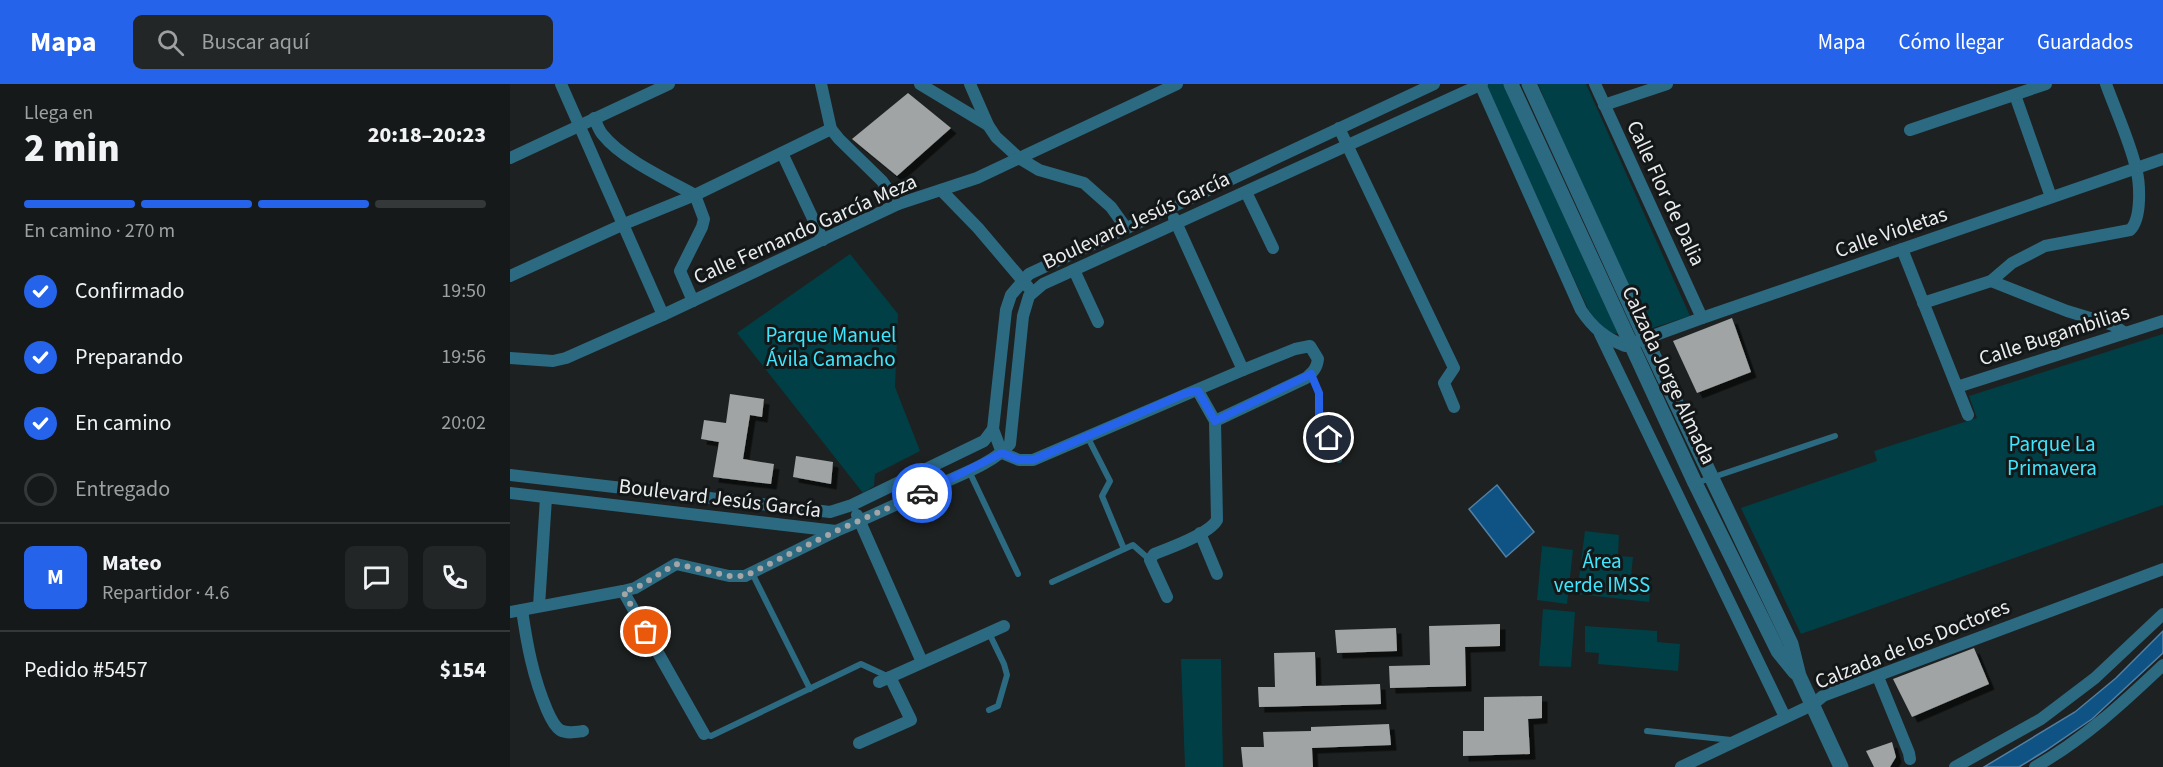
<!DOCTYPE html>
<html lang="es">
<head>
<meta charset="utf-8">
<style>
	:root { --surface:#161919; --page:#232626; --text:#f1f3f6; --muted:#9ea0a2; --line:#353838; --accent:#2563eb }
	body { margin:0; font-family:"Source Sans 3",sans-serif; background:var(--page); color:var(--text); height:100vh; display:flex; flex-direction:column; font-size:22px; white-space:nowrap }
	* { box-sizing:border-box; margin:0 }
	p { font-size:20px; color:var(--muted) }
	.icon { flex:none; width:33px; height:33px; fill:none; stroke:currentColor; stroke-width:2; stroke-linecap:round; stroke-linejoin:round }
	.map { position:relative; flex:1; overflow:hidden }
	.details { display:flex; flex-direction:column; background:var(--surface); width:510px }
	.details>* { flex:none }
	.pin { position:absolute; display:grid; place-items:center; width:51px; height:51px; color:#fff; margin:-26px; border:3px solid #fff; border-radius:50%; box-shadow:0 2px 6px #0007 }
	.courier { position:absolute; display:grid; place-items:center; width:60px; height:60px; margin:-30px; border:4px solid #2563eb; border-radius:50%; background:#fff; color:#222; box-shadow:0 2px 8px #0007 }
	.summary em { font-style:normal; font-weight:800 }
	.summary div { display:flex; flex-direction:column-reverse }
	.summary { display:flex; align-items:center; justify-content:space-between; height:102px; padding:0 24px }
	h1 { font-size:39px; font-weight:800; line-height:45px }
	.bar { display:grid; grid-template-columns:repeat(4,1fr); gap:9px 6px; align-content:center; height:72px; padding:0 24px }
	.bar i { height:8px; border-radius:4px; background:var(--line) }
	.bar .selected { background:var(--accent) }
	.bar p { grid-column:span 4 }
	.line { display:flex; align-items:center; gap:15px; padding:0 24px; border-top:2px solid var(--line) }
	.line div { flex:1 }
	.round { display:grid; place-items:center; flex:none; width:63px; height:63px; border-radius:9px; background:var(--page) }
	ol { padding:0 24px; list-style:none }
	li { display:flex; align-items:center; gap:18px; height:66px }
	li p { margin-inline-start:auto }
	li .icon { padding:6px; border-radius:50%; background:var(--accent); color:#fff; stroke-width:4 }
	li:last-child { color:var(--muted) }
	li i { width:33px; height:33px; border:3px solid var(--line); border-radius:50% }
	header { display:flex; align-items:center; gap:36px; box-sizing:border-box; height:84px; padding:0 30px; background:var(--accent); color:#fff }
	header strong { font-size:28px }
	nav { display:flex; gap:33px; margin-inline-start:auto; font-size:21px }
	.search { width:420px; height:54px; background:var(--page); display:flex; align-items:center; gap:15px; box-sizing:border-box; padding:0 21px; border-radius:9px; color:var(--muted); font-size:22px }
	main { display:flex; flex:1; min-height:0 }
	.map>svg:first-child { display:block }
	.green { fill:#003f46 }
	.water { fill:#0f5284; stroke:#5180a4; stroke-width:1.5 }
	.building { fill:#a0a4a4; filter:url(#shadow) }
	.lines { fill:none; stroke-linecap:round; stroke-linejoin:round }
	.service { stroke:#2c6a82; stroke-width:6 }
	.minor { stroke:#2c6a82; stroke-width:12 }
	.tertiary { stroke:#2c6a82; stroke-width:15 }
	.done { stroke:#a3a5a6; stroke-width:6; stroke-dasharray:0 10.8 }
	.route { stroke:#2563eb; stroke-width:8 }
	.labels { text-anchor:middle; dominant-baseline:central; stroke-width:6; stroke-linejoin:round; paint-order:stroke }
	.street-label { font-size:21px; fill:#eaeced; stroke:#141718 }
	.park-label { font-size:21px; fill:#3de6fc; stroke:#141718 }
</style>
</head>
<body>
<header>
<strong>Mapa</strong>
<div class="search"><svg class="icon" aria-label="search" viewBox="0 0 24 24"><circle cx="10" cy="10" r="6"/><path d="M15 15l6 6"/></svg>Buscar aquí</div>
<nav><a>Mapa</a><a>Cómo llegar</a><a>Guardados</a></nav>
</header>
<main>
<section class="details">
<div class="summary"><div><h1>2 min</h1><p>Llega en</p></div><em>20:18–20:23</em></div>
<div class="bar"><i class="selected"></i><i class="selected"></i><i class="selected"></i><i></i><p>En camino · 270 m</p></div>
<ol>
<li><svg class="icon" aria-label="check" viewBox="0 0 24 24"><path d="M5 12l5 5 9-10"/></svg>Confirmado<p>19:50</p></li>
<li><svg class="icon" aria-label="check" viewBox="0 0 24 24"><path d="M5 12l5 5 9-10"/></svg>Preparando<p>19:56</p></li>
<li><svg class="icon" aria-label="check" viewBox="0 0 24 24"><path d="M5 12l5 5 9-10"/></svg>En camino<p>20:02</p></li>
<li><i></i>Entregado</li>
</ol>
<div class="line" style="height:108px"><b class="round" style="background:var(--accent);color:#fff">M</b><div><b>Mateo</b><p>Repartidor · 4.6</p></div><a class="round"><svg class="icon" aria-label="chat" viewBox="0 0 24 24"><path d="M4 5h16v11H9l-5 4z"/></svg></a><a class="round"><svg class="icon" aria-label="phone" viewBox="0 0 24 24"><path d="M5 4h4l2 5-3 2q2 4 5 5l2-3 5 2v4C11 20 4 13 5 4z"/></svg></a></div>
<div class="line" style="height:78px"><div>Pedido #5457</div><b>$154</b></div>
</section>
<div class="map">
<svg width="1653" height="683" viewBox="0 0 1653 683">
	<defs>
		<filter id="shadow"><feDropShadow dx="5.5" dy="5.5" stdDeviation="0" flood-color="#0009"/></filter>
	</defs>
	<rect width="100%" height="100%" fill="#1e2121"/>
	<g class="green">
		<path d="M 977,0 L 996,0 L 1113,249 C 1097,253 1086,237 1078,225 L 981,14 Z"/>
		<polygon points="1028,0 1076,0 1180,232 1136,246"/>
		<polygon points="340,170 388,230 385,303 410,367 365,390 364,402 353,409 227,249"/>
		<polygon points="1653,250 1653,421 1291,550 1231,424 1367,377 1364,367 1467,334 1459,312"/>
		<polygon points="1075,447 1109,451 1108,472 1123,473 1121,493 1141,495 1139,518 1067,510"/>
		<polygon points="1032,462 1063,466 1057,520 1027,516"/>
		<polygon points="1033,525 1065,528 1061,583 1029,582"/>
		<polygon points="1075,542 1147,547 1147,558 1170,560 1168,587 1088,580 1089,569 1075,568"/>
		<polygon points="671,575 711,575 713,683 675,683"/>
	</g>
	<g class="water">
		<polygon points="987,401 1024,448 996,473 959,425"/>
		<polygon points="1653,547 1653,569 1582,635 1535,667 1509,683 1474,683 1565,628 1606,594"/>
	</g>
	<g class="building">
		<polygon points="398,9 441,44 387,92 342,55"/>
		<polygon points="1222,234 1241,288 1187,309 1163,257"/>
		<polygon points="220,310 254,315 252,333 240,331 233,375 264,380 261,400 203,393 209,358 191,355 194,336 216,339"/>
		<polygon points="286,372 323,378 321,400 283,393"/>
		<polygon points="990,540 990,562 955,563 956,602 880,604 879,582 920,581 919,542"/>
		<polygon points="886,544 887,567 827,569 825,546"/>
		<polygon points="1464,564 1479,600 1402,633 1383,595"/>
		<polygon points="805,568 806,602 870,600 871,620 749,623 748,603 765,603 764,569"/>
		<polygon points="1032,612 1032,634 1018,635 1020,670 953,672 953,647 974,647 974,613"/>
		<polygon points="879,640 881,661 802,664 803,683 733,683 731,663 754,663 753,648 801,647 801,643"/>
		<polygon points="1382,658 1386,673 1380,683 1364,683 1356,667"/>
	</g>
	<g class="lines">
		<g class="service">
			<polyline points="801,290 809,309 809,332 829,376"/>
			<polyline points="577,352 600,397 592,412 614,465"/>
			<polyline points="459,387 508,490"/>
			<polyline points="1186,399 1325,352"/>
			<polyline points="242,489 300,605"/>
			<polyline points="542,498 623,461 640,476"/>
			<polyline points="479,549 494,580 497,591 488,622 479,626"/>
			<polyline points="1137,647 1221,656"/>
			<polyline points="194,650 201,652 351,580 379,593"/>
		</g>
		<g class="minor">
			<polyline points="51,0 153,231"/>
			<polyline points="311,0 321,45 329,55 372,97 388,120"/>
			<polyline points="410,0 478,41"/>
			<polyline points="460,0 478,41 486,53 509,74 529,86 574,99 601,123 616,144"/>
			<path d="M 970,0 L 1071,226 C 1083,244 1095,254 1115,262 L 1192,234 L 1653,75"/>
			<polyline points="1085,0 1192,234"/>
			<polyline points="1505,11 1541,113"/>
			<polyline points="1094,21 1157,0"/>
			<path d="M 84,34 C 87,40 89,47 93,51 C 112,75 158,96 185,111 L 194,135 L 192,143 L 170,187 L 183,217"/>
			<polyline points="829,44 944,284 934,299 944,323"/>
			<polyline points="1400,46 1536,0"/>
			<polyline points="272,69 313,156"/>
			<polyline points="0,74 159,0"/>
			<polyline points="431,106 468,144 518,203"/>
			<polyline points="736,108 763,164"/>
			<polyline points="664,134 733,286"/>
			<polyline points="1392,165 1458,331"/>
			<polyline points="564,186 588,238"/>
			<polyline points="0,192 114,140 185,111 321,45"/>
			<polyline points="1481,197 1557,227 1603,241 1615,249"/>
			<path d="M 1413,219 L 1481,197 L 1502,179 L 1535,162 L 1620,146 C 1632,135 1630,99 1626,84 C 1620,58 1605,25 1596,0"/>
			<polyline points="1090,250 1275,633"/>
			<polyline points="0,274 43,277 56,274 153,231 388,120 467,94 667,0"/>
			<polyline points="1447,303 1653,237"/>
			<path d="M 483,345 L 492,369 L 509,376 L 523,376 L 733,286 L 785,265 L 800,262 L 808,275 C 807,284 803,288 796,294 L 705,337"/>
			<polyline points="0,391 320,428 342,421 474,357 483,345 496,226 501,211 519,190 924,0"/>
			<path d="M 0,409 L 326,447 C 360,433 394,417 428,401 C 452,390 482,380 500,360 L 513,232 L 519,212 L 533,200 L 972,0"/>
			<polyline points="347,431 412,578"/>
			<polyline points="690,449 707,490"/>
			<polyline points="113,507 194,650"/>
			<path d="M 657,513 L 640,476 L 644,470 C 660,464 699,450 707,436 L 705,337 L 688,307"/>
			<polyline points="29,522 36,414"/>
			<path d="M 12,526 C 17,561 23,593 37,626 C 40,633 44,642 50,646 C 57,650 66,648 73,647"/>
			<polyline points="0,528 113,507 125,504 166,480 219,492 235,492 326,447"/>
			<polyline points="1368,593 1399,669 1400,675"/>
			<polyline points="369,598 494,542"/>
			<polyline points="349,659 401,636 380,593"/>
			<polyline points="1171,683 1302,621 1313,612 1653,485"/>
			<polyline points="1445,683 1531,635 1585,594 1653,530"/>
			<path d="M 1525,683 C 1574,655 1613,619 1653,581"/>
		</g>
		<g class="tertiary">
			<polyline points="1001,0 1185,399 1268,567 1285,588"/>
			<polyline points="1019,0 1136,256 1281,560 1289,592 1331,683"/>
		</g>
	</g>
	<g class="lines">
		<polyline class="done" points="136,548 113,507 126,504 166,480 219,492 235,492 326,447 412,409"/>
		<polyline class="route" points="412,409 492,369 509,376 523,376 676,309 688,307 705,337 801,290 809,309 809,332 819,354"/>
	</g>
	<g class="labels">
		<g class="street-label">
			<text transform="translate(1156 109) rotate(65)">Calle Flor de Dalia</text>
			<text transform="translate(626 136) rotate(-25)">Boulevard Jesús García</text>
			<text transform="translate(295 145) rotate(-24)">Calle Fernando García Meza</text>
			<text transform="translate(1381 148) rotate(-19)">Calle Violetas</text>
			<text transform="translate(1544 251) rotate(-18)">Calle Bugambilias</text>
			<text transform="translate(1159 291) rotate(65)">Calzada Jorge Almada</text>
			<text transform="translate(210 414) rotate(7)">Boulevard Jesús García</text>
			<text transform="translate(1402 560) rotate(-22)">Calzada de los Doctores</text>
		</g>
		<g class="park-label">
			<text x="321" y="251">Parque Manuel<tspan x="321" dy="24">Ávila Camacho</tspan></text>
			<text x="1542" y="360">Parque La<tspan x="1542" dy="24">Primavera</tspan></text>
			<text x="1092" y="477">Área<tspan x="1092" dy="24">verde IMSS</tspan></text>
		</g>
	</g>
</svg>
<div class="pin" style="left:136px;top:548px;background:#ea580c"><svg class="icon" aria-label="bag" viewBox="0 0 24 24"><path d="M5 8h14l-1 12H6zM9 8a3 3 0 0 1 6 0"/></svg></div>
<div class="pin" style="left:819px;top:354px;background:#1f2937"><svg class="icon" aria-label="home" viewBox="0 0 24 24"><path d="M3 11l9-7 9 7M6 9v11h12V9"/></svg></div>
<div class="courier" style="left:412px;top:409px"><svg class="icon" aria-label="car" viewBox="0 0 24 24"><path d="M5 17H2v-5l4-1 3-4h7l3 4 3 1v5h-3M9 17h6M6 11h13"/><circle cx="7" cy="17" r="2"/><circle cx="17" cy="17" r="2"/></svg></div>
</div>
</main>
</body>
</html>
